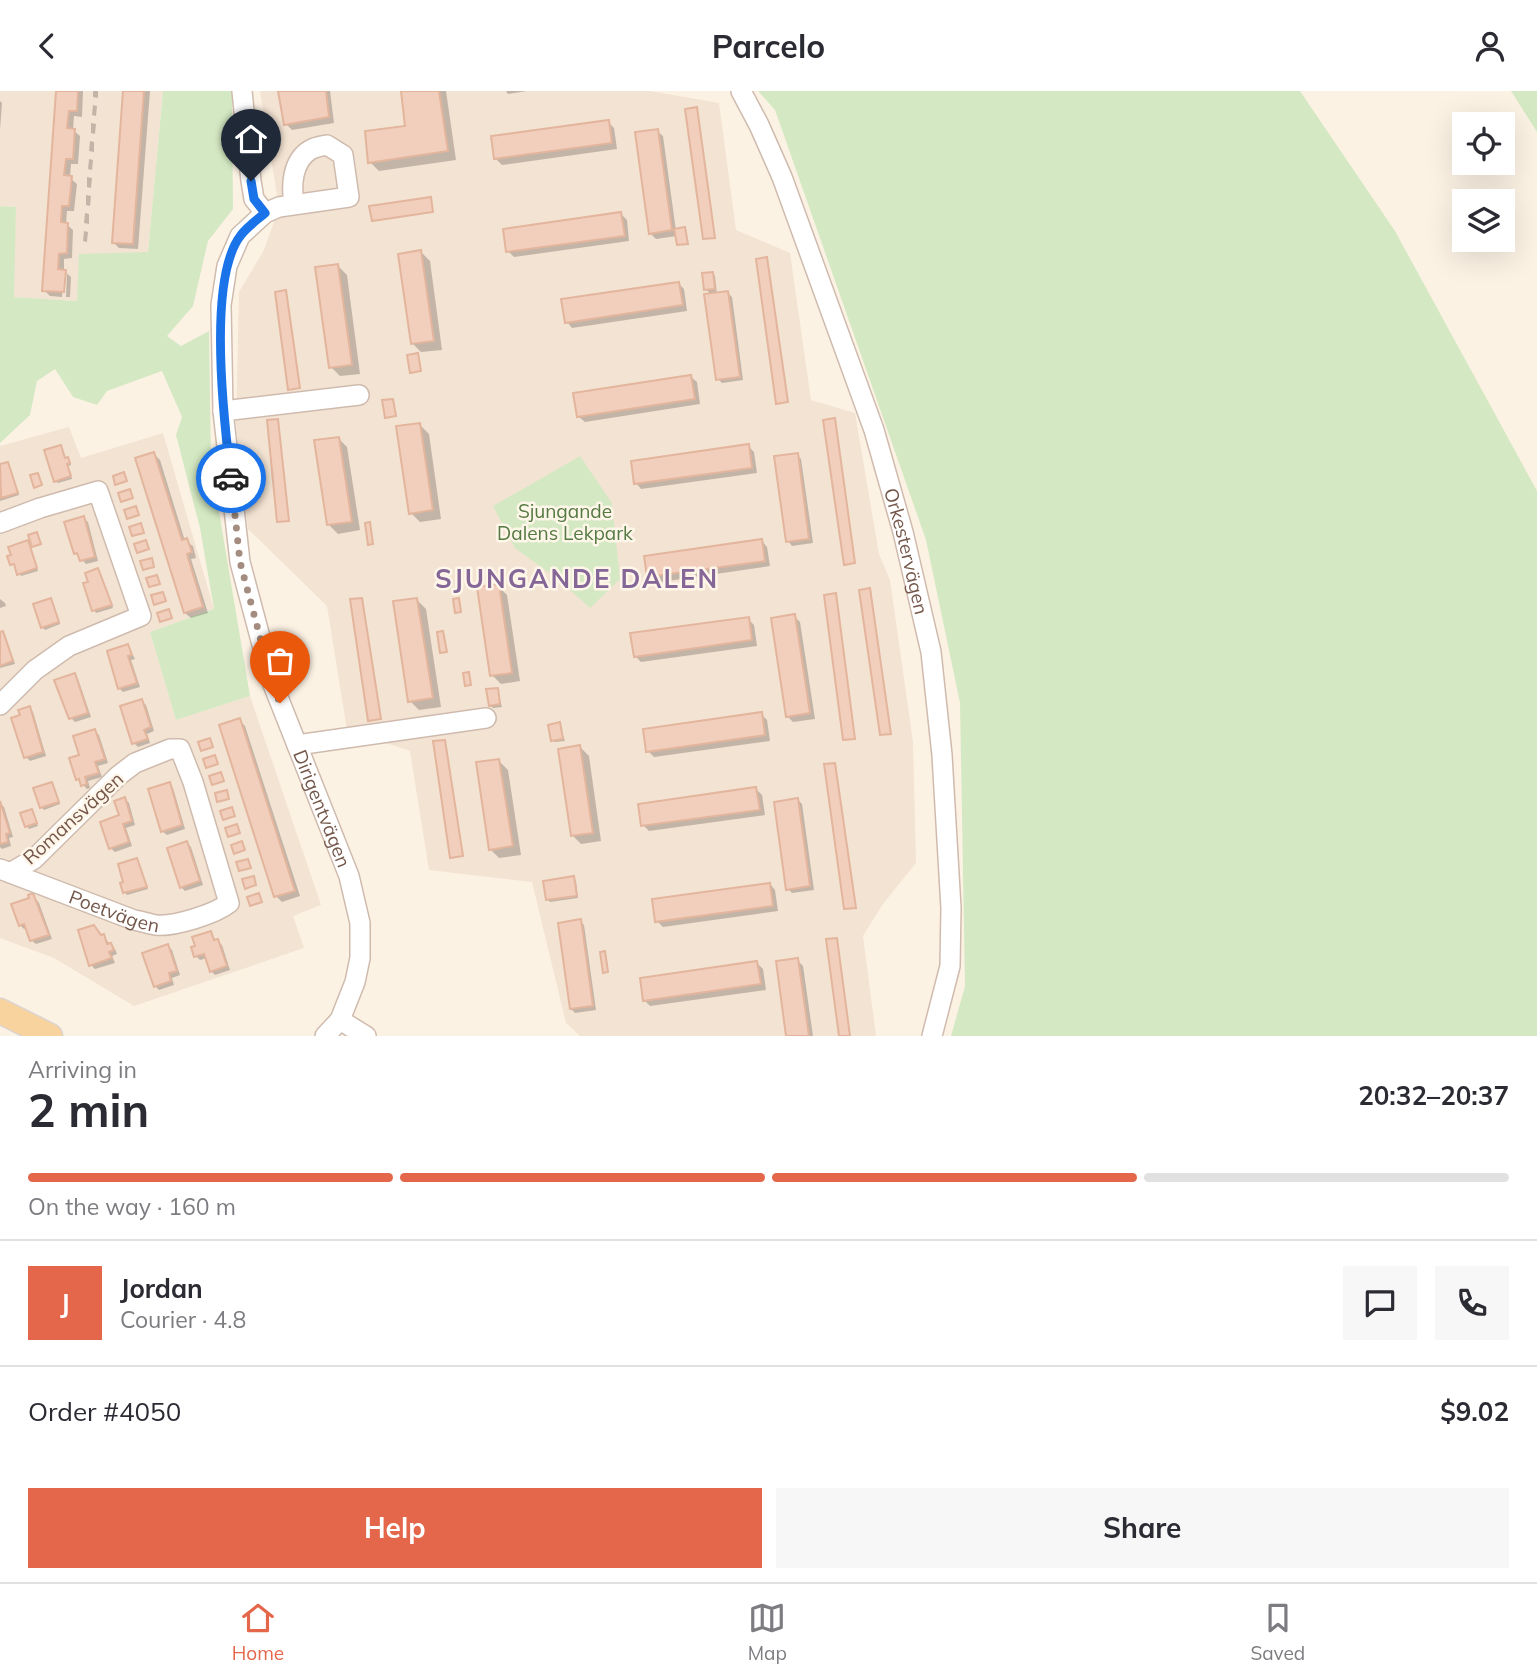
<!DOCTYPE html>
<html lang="en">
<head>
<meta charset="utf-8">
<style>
	:root { --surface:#fff; --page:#f7f7f7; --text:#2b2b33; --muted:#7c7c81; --line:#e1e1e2; --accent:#e4674b }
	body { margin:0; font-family:Mulish,sans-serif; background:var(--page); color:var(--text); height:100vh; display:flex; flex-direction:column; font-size:26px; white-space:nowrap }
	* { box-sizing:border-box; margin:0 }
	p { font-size:23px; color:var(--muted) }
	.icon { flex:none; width:38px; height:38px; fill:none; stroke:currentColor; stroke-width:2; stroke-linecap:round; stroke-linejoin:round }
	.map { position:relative; height:945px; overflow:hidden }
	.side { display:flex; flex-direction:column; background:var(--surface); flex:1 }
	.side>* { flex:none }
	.fabs { position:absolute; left:1452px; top:21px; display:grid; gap:14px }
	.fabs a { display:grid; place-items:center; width:63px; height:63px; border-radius:0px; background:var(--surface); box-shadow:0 7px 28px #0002; font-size:35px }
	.pin { position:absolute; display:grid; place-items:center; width:60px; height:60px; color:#fff; margin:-72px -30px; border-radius:50% 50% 50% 0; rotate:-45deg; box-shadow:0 0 7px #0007 }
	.pin .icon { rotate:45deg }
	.courier { position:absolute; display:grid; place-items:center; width:70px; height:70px; margin:-35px; border:5px solid #1a73e8; border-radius:50%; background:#fff; color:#222; box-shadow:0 2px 9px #0007 }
	.headline em { font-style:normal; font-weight:700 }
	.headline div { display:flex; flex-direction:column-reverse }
	.headline { display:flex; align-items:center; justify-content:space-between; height:119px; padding:0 28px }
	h1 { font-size:46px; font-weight:700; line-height:52px }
	.bar { display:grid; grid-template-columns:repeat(4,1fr); gap:10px 7px; align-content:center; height:84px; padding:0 28px }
	.bar i { height:9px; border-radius:5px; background:var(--line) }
	.bar .selected { background:var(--accent) }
	.bar p { grid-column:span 4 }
	.line { display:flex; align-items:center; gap:18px; padding:0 28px; border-top:2px solid var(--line) }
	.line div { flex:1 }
	.round { display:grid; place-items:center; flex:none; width:74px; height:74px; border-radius:0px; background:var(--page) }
	.action { display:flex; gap:14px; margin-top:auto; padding:14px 28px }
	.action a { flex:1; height:80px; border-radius:0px; background:var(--accent); color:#fff; font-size:28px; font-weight:700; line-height:80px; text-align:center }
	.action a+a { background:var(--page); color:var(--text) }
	header { display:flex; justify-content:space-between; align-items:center; height:91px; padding:0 28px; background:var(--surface); font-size:32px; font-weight:700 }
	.dock { display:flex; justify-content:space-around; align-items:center; height:98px; border-top:2px solid var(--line); background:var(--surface); font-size:19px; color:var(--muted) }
	.dock a { display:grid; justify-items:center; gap:4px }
	.dock .selected { color:var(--accent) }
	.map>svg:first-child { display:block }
	.residential { fill:#f3e3d2 }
	.green { fill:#d4e9c3 }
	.shadow { fill:#0003 }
	.building { fill:#f1cfbc; stroke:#e3b59d; stroke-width:2 }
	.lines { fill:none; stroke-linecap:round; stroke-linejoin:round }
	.minor-casing { stroke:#cfbbae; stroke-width:22 }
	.major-casing { stroke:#dbd3d0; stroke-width:27 }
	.minor { stroke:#fff; stroke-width:19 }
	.major { stroke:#f9d39d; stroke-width:24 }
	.done { stroke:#a48d80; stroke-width:7; stroke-dasharray:0 12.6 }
	.route { stroke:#1a73e8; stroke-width:9 }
	.labels { text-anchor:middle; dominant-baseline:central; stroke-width:5; stroke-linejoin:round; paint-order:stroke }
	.park-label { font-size:19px; fill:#547942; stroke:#fff6ea }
	.street-label { font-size:19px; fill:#74574a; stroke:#fff6ea }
	.district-label { font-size:26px; font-weight:bold; letter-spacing:2px; fill:#846697; stroke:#fff6ea }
</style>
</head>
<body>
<header><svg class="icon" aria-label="back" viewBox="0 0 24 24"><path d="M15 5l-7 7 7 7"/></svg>Parcelo<svg class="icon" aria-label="person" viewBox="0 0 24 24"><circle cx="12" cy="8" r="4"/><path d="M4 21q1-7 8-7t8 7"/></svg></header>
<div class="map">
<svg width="1537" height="945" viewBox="0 0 1537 945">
	<rect width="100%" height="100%" fill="#fcf2e4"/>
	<g class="residential">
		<polygon points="0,0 163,0 148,161 77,210 13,206 16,116 0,115"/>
		<polygon points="260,0 650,0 719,12 736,139 790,162 811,309 855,322 879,463 890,489 913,651 916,772 883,813 863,845 876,945 580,945 566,932 532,791 429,779 410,660 347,639 327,515 248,438 236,333 239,201 264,159 279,116"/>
		<polygon points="69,336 81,367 163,342 214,518 150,541 176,629 250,605 321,814 293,825 304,857 134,915 54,867 0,847 0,355"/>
	</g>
	<g class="green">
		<polygon points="163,0 232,0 233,118 208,150 193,215 167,245 181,255 209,240 211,373 250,605 176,629 150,541 214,518 200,437 176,344 182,326 162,280 107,300 97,314 73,306 55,278 37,290 30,324 0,352 0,115 16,116 14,206 77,210 79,163 148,161"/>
		<polygon points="758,0 1300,0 1395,140 1537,400 1537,945 951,945 965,895 960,612 926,449 775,19"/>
		<polygon points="1511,0 1537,0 1537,41"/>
		<polygon points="580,365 612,412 620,488 590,517 559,489 515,457 493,415"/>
	</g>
	<g class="shadow">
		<polygon points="58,0 83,0 82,26 74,25 73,39 80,45 78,73 71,73 70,87 77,93 74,120 67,120 66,133 73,139 72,167 64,168 64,180 65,181 71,186 70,206 66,206 67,183 64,183 62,206 50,205 44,199"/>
		<polygon points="93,0 98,0 98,7 93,6"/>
		<polygon points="124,0 150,0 138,158 119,157 113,151"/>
		<polygon points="280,0 330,0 334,32 292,39 286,33"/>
		<polygon points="402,0 446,0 456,69 379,80 370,71 407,37"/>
		<polygon points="506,0 527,0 508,3"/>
		<polygon points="0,10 2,12 0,39"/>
		<polygon points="93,14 97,15 96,25 92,24"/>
		<polygon points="608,31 614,37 617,58 502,74 496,68"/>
		<polygon points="91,32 96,33 95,43 91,42"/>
		<polygon points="657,40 663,45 676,140 687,153 679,154 677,145 656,148 650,142"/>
		<polygon points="90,50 94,51 94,61 89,60"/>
		<polygon points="89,68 93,69 92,79 88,78"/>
		<polygon points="87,86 92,87 91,97 87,96"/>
		<polygon points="86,104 91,105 90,115 86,114"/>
		<polygon points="85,122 89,123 89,133 84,132"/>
		<polygon points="621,123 627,129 629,150 514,166 508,160"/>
		<polygon points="84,140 88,141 87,151 83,150"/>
		<polygon points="421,161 430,170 442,259 421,261 412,252"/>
		<polygon points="338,175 347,184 360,283 340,285 331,276"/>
		<polygon points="712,183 715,185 717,203 727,201 732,206 743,289 722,292 718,288 711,204 706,198"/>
		<polygon points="678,192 684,198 687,220 572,237 567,231"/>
		<polygon points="691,286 697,291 700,313 585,331 579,326"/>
		<polygon points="420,334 429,343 441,428 420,431 411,422"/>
		<polygon points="338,347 347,356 360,439 338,443 329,434"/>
		<polygon points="748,355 754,361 757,382 641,398 636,392"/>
		<polygon points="60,356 66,368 70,370 71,374 68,375 72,388 58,392 55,390"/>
		<polygon points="154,363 160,369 185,450 193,455 196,467 191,468 208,522 191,527 185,522"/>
		<polygon points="797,364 801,368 813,452 792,455 788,450"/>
		<polygon points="7,373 19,404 0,410 0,375"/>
		<polygon points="83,427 88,431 98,470 86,473 76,462"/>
		<polygon points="762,450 767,456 770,475 654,492 648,486"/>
		<polygon points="27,451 38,480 21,485 16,475 11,473"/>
		<polygon points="98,479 113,517 96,522 94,519 90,492"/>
		<polygon points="498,495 507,504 520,590 501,593 492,584"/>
		<polygon points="870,499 891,643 882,644 881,643"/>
		<polygon points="0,508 5,512 6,515 0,517"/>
		<polygon points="51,509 60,533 45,539 42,536"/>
		<polygon points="417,509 426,518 441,616 419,619 410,610"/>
		<polygon points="794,525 800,531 815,628 793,631 787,625"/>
		<polygon points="748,528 754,534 757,555 641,571 635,565"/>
		<polygon points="0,542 5,544 15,573 0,577"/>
		<polygon points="128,555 135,568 131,569 140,596 123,601 119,597"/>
		<polygon points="74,584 78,588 91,626 75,631 71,627"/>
		<polygon points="497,599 502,616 493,617 490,614"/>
		<polygon points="141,610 146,614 154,640 147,643 150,652 138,656 134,652"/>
		<polygon points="29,617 33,621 46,665 30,670 26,666 23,625"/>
		<polygon points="761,623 767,629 770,650 654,666 648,660"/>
		<polygon points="239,629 245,635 300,805 282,811 276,805"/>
		<polygon points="559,633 565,650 555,651 553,649"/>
		<polygon points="94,640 99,644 108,672 98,675 102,686 88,690 90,697 87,698 78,688 81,665"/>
		<polygon points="580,656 589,665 601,750 581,753 572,744"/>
		<polygon points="499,670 508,679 521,764 499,767 490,758"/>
		<polygon points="52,693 60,713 44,719 41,716"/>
		<polygon points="169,693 173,697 185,738 167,744 162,740"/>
		<polygon points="756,698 762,704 765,724 649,740 643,734"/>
		<polygon points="125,708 129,712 135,734 126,737 132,755 115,761 110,757"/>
		<polygon points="798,709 802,713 814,799 792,802 788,798"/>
		<polygon points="0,712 4,716 13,746 9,747 11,755 2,758 0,756"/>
		<polygon points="32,720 38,735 29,738 27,735"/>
		<polygon points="187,752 191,756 203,794 185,800 181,796"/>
		<polygon points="137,769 148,798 127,804 125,801"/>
		<polygon points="573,787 576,790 578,807 550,811 547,808"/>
		<polygon points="770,793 775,799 778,820 663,836 657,830"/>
		<polygon points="32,804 39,812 52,848 36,853 31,849 28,837 24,838 20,834"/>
		<polygon points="580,830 584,834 596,919 575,922 571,918"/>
		<polygon points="94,836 115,858 117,863 112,865 115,872 95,878 91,874"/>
		<polygon points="210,842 216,850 222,854 230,879 215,884 211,880 207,867 200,869 196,865"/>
		<polygon points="167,855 172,859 180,884 172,887 174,894 159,899 155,895"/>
		<polygon points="797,869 803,875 813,945 788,945"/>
		<polygon points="757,872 763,878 766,899 650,915 644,909"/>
	</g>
	<g class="building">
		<polygon points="56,0 78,0 77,20 69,20 67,37 75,38 73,68 66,68 64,84 72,85 69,115 62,115 61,131 68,132 67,162 59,163 58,178 66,179 64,201 42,200"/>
		<polygon points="123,0 144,0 133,153 112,152"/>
		<polygon points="278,0 326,0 329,26 284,34"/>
		<polygon points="401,0 439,0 448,60 368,72 365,40 405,35"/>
		<polygon points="697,16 715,147 703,148 685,18"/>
		<polygon points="609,29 612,52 494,68 491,45"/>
		<polygon points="658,38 672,139 649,143 635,41"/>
		<polygon points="431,106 433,121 372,130 369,115"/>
		<polygon points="621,121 625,145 506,161 503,138"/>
		<polygon points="685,136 688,153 677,154 674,138"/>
		<polygon points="421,159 434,250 411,253 398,163"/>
		<polygon points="767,166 788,311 776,313 756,168"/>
		<polygon points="338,173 352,274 329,277 315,176"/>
		<polygon points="713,181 715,198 704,199 702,182"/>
		<polygon points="679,191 683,214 565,232 561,208"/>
		<polygon points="286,199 300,297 288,299 275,201"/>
		<polygon points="728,200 740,286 716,289 704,203"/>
		<polygon points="418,262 421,280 410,282 407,264"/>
		<polygon points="691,284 695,308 577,326 573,302"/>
		<polygon points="393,308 396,325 385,327 382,309"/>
		<polygon points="835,327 855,472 844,474 823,329"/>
		<polygon points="278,328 289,430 277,431 267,329"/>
		<polygon points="420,332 433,419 409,423 396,335"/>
		<polygon points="339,346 352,431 327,434 314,349"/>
		<polygon points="749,353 752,377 634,393 631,370"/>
		<polygon points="61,354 65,367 68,366 70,372 67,373 71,385 54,391 44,359"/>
		<polygon points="154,361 182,449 187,447 192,461 187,463 203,516 184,522 135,367"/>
		<polygon points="798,362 809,448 786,451 774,365"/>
		<polygon points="8,371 18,402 1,407 0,373"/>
		<polygon points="124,381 127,390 115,394 113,385"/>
		<polygon points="38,382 42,394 34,397 30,384"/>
		<polygon points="130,398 133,407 121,411 118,402"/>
		<polygon points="136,415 139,424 127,428 124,419"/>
		<polygon points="84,425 95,466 80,470 77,462 74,463 64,431"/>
		<polygon points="370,431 373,453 368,454 365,432"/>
		<polygon points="141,432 144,442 132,445 129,436"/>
		<polygon points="37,441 41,453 32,456 28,444"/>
		<polygon points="762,448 765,470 647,486 644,465"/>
		<polygon points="28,449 37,477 17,484 14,473 10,474 7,465 11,464 8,456"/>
		<polygon points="146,449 149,458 137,462 134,453"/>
		<polygon points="152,467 154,476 143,479 140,470"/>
		<polygon points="98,477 112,514 92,520 83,492 88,491 85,482"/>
		<polygon points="157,484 160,493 149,496 146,487"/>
		<polygon points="499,493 512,582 490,585 477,496"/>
		<polygon points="870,497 891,643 880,644 859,499"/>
		<polygon points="163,501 166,510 154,514 151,504"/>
		<polygon points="836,502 855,648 843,649 824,504"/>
		<polygon points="51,507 59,531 41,537 33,513"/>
		<polygon points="362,507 381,628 368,630 350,508"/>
		<polygon points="417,507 433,607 408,611 393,510"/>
		<polygon points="459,507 461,521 455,522 453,508"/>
		<polygon points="169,518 172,527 160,531 157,522"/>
		<polygon points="795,523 810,622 786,626 771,527"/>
		<polygon points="749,526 752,549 634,566 630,542"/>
		<polygon points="3,540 13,570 0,575 0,541"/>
		<polygon points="443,540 447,561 440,562 437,541"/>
		<polygon points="128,553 132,564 128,565 137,592 118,598 107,560"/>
		<polygon points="469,581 471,594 465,595 463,582"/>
		<polygon points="75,582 88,622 69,628 54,589"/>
		<polygon points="498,597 500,613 489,615 486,598"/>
		<polygon points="142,608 151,636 144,639 148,648 132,653 120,615"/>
		<polygon points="30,615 43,661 24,667 11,627 20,624 18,619"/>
		<polygon points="762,621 765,644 646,661 643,638"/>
		<polygon points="240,627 295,800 274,806 219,634"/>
		<polygon points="560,631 563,648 551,650 548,634"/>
		<polygon points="95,638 105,668 95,671 99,682 85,686 87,693 81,695 79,688 76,689 69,667 79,664 73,645"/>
		<polygon points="210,647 213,656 201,660 198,651"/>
		<polygon points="445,649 463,765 450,767 433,650"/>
		<polygon points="580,654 593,742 571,745 558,658"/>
		<polygon points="215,664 218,673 206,677 203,668"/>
		<polygon points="499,668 513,755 489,759 476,671"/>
		<polygon points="835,672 856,817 844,818 824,673"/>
		<polygon points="221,681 224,690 212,694 209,685"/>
		<polygon points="52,691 59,711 40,717 33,697"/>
		<polygon points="170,691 182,734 161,741 148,698"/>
		<polygon points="756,696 760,719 641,735 638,713"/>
		<polygon points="227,699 229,708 217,711 215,702"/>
		<polygon points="125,706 132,730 123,733 129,751 109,758 100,731 119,724 114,710"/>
		<polygon points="798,707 810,795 786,799 774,711"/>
		<polygon points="0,710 10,742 6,743 8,751 0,753"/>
		<polygon points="232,716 235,725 223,729 220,720"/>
		<polygon points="32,718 37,732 25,736 20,722"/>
		<polygon points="237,733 240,742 228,746 225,737"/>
		<polygon points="187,750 200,790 180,797 167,757"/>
		<polygon points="242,750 245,759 234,763 231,754"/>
		<polygon points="137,767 147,796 123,802 120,792 123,791 118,773"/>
		<polygon points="248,768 251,777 239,780 236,771"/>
		<polygon points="254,785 256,794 245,798 242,788"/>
		<polygon points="574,785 577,805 546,809 543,790"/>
		<polygon points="770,792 773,815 655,831 652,808"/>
		<polygon points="33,802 49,844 30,850 24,833 19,835 11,813 29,807 28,804"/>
		<polygon points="259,802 262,811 250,815 247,806"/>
		<polygon points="581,828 593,915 570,918 558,832"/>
		<polygon points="94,834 101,844 104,843 107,853 111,852 114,859 109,861 112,867 89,875 78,839"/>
		<polygon points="211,840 214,849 218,848 227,875 210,881 204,863 194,866 191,856 195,855 192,846"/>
		<polygon points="837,847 850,945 839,945 826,848"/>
		<polygon points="168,853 177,880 169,882 171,890 154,896 142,862"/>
		<polygon points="605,860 608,881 603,882 600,861"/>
		<polygon points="798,867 809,945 786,945 776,870"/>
		<polygon points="757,870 761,893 643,910 640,887"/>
	</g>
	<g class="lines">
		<g class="minor-casing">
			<g id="minor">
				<polyline points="242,0 251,90 254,108 265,122"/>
				<path id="s1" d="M 741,0 L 759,34 L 782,86 L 874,339 L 903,441 L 931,561 L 942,664 L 951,817 L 950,875 L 932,945"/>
				<path id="s2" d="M 294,113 C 291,95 292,70 310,59 C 315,56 322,55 327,54 L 343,64 L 349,106 L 279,116 L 265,122 L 240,145 L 227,175 L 221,214 L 223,320 L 240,471 L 272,591 L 349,785 L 360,832 L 360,867 L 355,891 L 340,929 L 325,945"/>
				<polyline points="223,320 359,304"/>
				<polyline points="0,432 40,417 98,400 141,525 69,555 35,579 0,614"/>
				<polyline points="297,654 486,627"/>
				<path id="s3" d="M 0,778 L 134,829 C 141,830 149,833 156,834 C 174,836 215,823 229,812 L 193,691 L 180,658 L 170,658 L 135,672 L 118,685 L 34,768 L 10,782"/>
				<polyline points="340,929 366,945"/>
			</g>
		</g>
		<g class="major-casing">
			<polyline id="major" points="0,920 50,945"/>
		</g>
		<use href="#minor" class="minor"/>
		<use href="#major" class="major"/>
	</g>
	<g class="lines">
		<polyline class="done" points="231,387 240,471 272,591 280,612"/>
		<path class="route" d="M 231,387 C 224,332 207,187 241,144 C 247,136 257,129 265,122 L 254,108 L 251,90"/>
	</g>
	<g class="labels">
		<g class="park-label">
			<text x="565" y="420">Sjungande<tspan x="565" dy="22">Dalens Lekpark</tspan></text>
		</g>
		<g class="street-label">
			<text stroke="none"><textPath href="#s1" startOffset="490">Orkestervägen</textPath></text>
			<text stroke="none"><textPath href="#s2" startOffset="849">Dirigentvägen</textPath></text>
			<text transform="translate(73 727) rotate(-42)">Romansvägen</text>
			<text stroke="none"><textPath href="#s3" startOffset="122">Poetvägen</textPath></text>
		</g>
		<g class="district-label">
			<text x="577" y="487">SJUNGANDE DALEN</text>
		</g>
	</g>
</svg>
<div class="fabs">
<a><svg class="icon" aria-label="locate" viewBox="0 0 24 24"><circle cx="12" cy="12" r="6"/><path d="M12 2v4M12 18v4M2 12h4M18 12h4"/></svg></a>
<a><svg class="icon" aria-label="layers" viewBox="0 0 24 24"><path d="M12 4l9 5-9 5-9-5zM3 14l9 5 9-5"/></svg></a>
</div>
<div class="pin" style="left:280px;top:612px;background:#ea580c"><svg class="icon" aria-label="bag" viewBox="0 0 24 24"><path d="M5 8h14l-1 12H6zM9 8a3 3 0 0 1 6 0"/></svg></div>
<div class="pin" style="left:251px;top:90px;background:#1f2937"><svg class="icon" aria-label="home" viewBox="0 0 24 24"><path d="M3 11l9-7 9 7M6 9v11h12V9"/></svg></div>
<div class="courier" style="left:231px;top:387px"><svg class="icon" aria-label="car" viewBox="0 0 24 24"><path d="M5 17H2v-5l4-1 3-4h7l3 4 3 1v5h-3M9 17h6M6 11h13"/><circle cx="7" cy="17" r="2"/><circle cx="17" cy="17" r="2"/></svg></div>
</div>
<section class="side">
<div class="headline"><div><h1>2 min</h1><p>Arriving in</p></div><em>20:32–20:37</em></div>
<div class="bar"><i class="selected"></i><i class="selected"></i><i class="selected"></i><i></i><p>On the way · 160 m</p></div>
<div class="line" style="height:126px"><b class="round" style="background:var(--accent);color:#fff">J</b><div><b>Jordan</b><p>Courier · 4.8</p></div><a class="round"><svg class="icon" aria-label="chat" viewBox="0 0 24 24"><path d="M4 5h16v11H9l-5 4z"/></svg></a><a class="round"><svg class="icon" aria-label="phone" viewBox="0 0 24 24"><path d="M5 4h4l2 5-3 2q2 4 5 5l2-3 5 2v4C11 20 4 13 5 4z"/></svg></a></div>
<div class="line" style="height:91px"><div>Order #4050</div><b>$9.02</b></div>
<div class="action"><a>Help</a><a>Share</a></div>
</section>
<nav class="dock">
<a class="selected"><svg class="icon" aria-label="home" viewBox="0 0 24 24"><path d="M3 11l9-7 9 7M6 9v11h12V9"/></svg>Home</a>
<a><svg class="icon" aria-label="map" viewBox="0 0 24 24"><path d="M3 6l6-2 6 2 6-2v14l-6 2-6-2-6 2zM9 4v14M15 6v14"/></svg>Map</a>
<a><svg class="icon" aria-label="saved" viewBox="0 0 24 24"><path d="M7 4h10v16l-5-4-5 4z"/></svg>Saved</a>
</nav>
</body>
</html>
